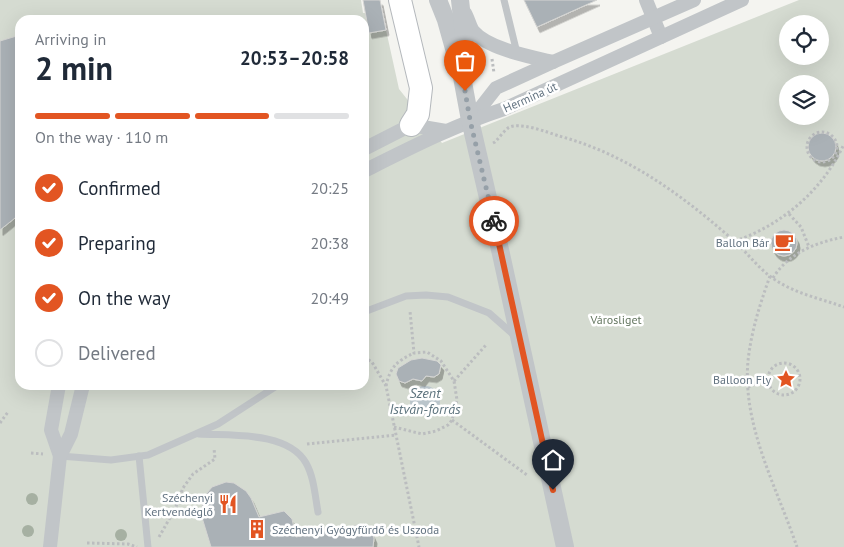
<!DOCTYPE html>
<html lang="en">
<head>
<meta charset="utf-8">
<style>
	:root { --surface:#fff; --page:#f6f6f7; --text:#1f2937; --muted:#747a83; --line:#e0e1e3; --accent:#e25522 }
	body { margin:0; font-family:"PT Sans",sans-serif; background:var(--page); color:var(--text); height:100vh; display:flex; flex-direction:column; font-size:19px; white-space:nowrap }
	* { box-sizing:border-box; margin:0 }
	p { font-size:16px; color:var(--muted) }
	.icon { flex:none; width:28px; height:28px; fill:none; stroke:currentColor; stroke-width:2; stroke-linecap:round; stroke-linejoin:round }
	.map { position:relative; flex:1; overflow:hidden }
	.side { position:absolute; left:15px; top:15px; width:354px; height:375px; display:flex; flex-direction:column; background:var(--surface); border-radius:15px; box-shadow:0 5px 20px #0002 }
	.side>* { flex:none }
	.fabs { position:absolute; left:779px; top:15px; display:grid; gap:10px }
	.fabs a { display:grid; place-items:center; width:50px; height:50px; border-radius:50%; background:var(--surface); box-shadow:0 5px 20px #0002; font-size:25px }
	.pin { position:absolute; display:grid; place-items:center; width:42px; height:42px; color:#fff; margin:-51px -21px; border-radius:50% 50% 50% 0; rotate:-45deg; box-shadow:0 0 5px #0007 }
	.pin .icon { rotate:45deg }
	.courier { position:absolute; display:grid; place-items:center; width:50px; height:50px; margin:-25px; border:4px solid #e25522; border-radius:50%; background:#fff; color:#222; box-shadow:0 1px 6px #0007 }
	.head em { font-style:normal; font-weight:600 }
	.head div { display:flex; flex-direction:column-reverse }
	.head { display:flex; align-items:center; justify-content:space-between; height:85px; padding:0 20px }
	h1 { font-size:32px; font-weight:600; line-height:38px }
	.bar { display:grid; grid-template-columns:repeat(4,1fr); gap:8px 5px; align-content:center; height:60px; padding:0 20px }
	.bar i { height:6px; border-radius:4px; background:var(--line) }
	.bar .selected { background:var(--accent) }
	.bar p { grid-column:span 4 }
	ol { padding:0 20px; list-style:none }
	li { display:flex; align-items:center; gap:15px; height:55px }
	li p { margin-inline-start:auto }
	li .icon { padding:5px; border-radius:50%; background:var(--accent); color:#fff; stroke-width:4 }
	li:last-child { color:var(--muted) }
	li i { width:28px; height:28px; border:2px solid var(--line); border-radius:50% }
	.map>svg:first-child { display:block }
	.green { fill:#d5dbd1; fill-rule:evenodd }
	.water { fill:#bac5cb }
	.building { fill:#aab1b6; stroke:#d5d5d3; filter:url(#shadow) }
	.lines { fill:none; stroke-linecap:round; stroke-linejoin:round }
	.primary-casing { stroke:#b4b8bc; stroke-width:24 }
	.path { stroke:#bbbdbf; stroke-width:3; stroke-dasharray:2.5 2.5; stroke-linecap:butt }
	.service { stroke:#c1c5c8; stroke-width:7 }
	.minor { stroke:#c1c5c8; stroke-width:14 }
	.tertiary { stroke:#c1c5c8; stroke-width:18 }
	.primary { stroke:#fff; stroke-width:22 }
	.tree { fill:#a6b0a2 }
	.done { stroke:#96a0a8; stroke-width:5; stroke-dasharray:0 9 }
	.route { stroke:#e25522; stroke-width:6 }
	.labels { text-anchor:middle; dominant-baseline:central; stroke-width:5; stroke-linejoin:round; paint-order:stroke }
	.street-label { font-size:12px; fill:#637381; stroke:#fff }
	.poi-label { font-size:12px; fill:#637381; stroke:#fff; text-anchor:end }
	.park-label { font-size:12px; fill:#667862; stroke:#fff }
	.water-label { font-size:14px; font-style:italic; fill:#5f757f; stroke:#fff }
</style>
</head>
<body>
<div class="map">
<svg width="844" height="547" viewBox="0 0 844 547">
	<defs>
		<filter id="shadow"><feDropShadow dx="3" dy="5.5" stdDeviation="0" flood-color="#0004"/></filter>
	</defs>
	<rect width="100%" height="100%" fill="#f4f4f0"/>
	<path class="green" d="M 0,0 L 361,0 L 363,13 L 365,13 L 369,33 L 386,30 L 399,89 L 442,143 L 799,0 L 844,0 L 844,547 L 0,547 ZM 20,20 L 364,20 L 364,385 L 20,385 ZM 788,24 L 820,24 L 820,56 L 788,56 ZM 788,84 L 820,84 L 820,116 L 788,116 Z"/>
	<circle class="water" cx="425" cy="401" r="15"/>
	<g class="building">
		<polygon points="363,0 380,0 386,30 369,33"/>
		<polygon points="524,0 597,0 537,27"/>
		<polygon points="20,35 20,214 0,230 0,41"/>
		<circle cx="822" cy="147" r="14"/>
		<circle cx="784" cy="243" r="13"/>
		<polygon points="422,358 437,361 441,365 439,374 434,377 426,376 422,381 413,379 405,383 399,381 396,374 398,368 411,360"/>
		<polygon points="226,482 234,483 246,491 251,498 259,517 284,511 292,519 296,537 333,529 334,533 351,530 355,525 363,525 370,529 374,538 373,547 211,547 200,511 207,493 212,487"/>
	</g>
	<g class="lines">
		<g class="primary-casing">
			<polyline id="primary" points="400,0 421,88 418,114 411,125"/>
		</g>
		<g class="path">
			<polyline points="492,59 494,73"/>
			<circle cx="822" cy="147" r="15"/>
			<path d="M 493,143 L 495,142 C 499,138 503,132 508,128 C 518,121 547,132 559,136 C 626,154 681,194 733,240 C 748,253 760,271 777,281 C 797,294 822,299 844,307"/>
			<polyline points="789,214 801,227 809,247"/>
			<path d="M 735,241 C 782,225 823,190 844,144"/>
			<path d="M 770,276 C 760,304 751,332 748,361 C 742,425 777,488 797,547"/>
			<path d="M 773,278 C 788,253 817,242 844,237"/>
			<polyline points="364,357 372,362 386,386 419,547"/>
			<circle cx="784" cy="379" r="16"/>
			<polyline points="454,381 486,345"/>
			<path d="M 386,386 C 390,367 397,361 414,353"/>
			<polyline points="748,387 768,379"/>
			<polyline points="452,420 527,475"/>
			<polyline points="0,423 8,412"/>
			<polyline points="394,427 422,434 436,431 448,425 452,420 457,400 454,381 441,361 427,352 414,353 410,311"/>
			<polyline points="307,444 396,435"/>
			<polyline points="31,453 43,454"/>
			<polyline points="159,537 175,509 183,488 193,474 215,459 214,448"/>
			<polyline points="87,543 128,544 137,547"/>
		</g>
		<g class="service">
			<polyline points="504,0 517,53"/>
			<polyline points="364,312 406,296 426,295 448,297 489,313 514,335"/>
			<path d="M 199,434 C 231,436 288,431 306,463 C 314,477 315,496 318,512"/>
			<polyline points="60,456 111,460 148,455 218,424 278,385"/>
			<polyline points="139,456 148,547"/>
		</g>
		<g class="minor">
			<polyline points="646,0 661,37"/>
			<path d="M 465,13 C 468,18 470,27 473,31 C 488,49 531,57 553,62"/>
			<polyline points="471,120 496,88 553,62 694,0"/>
			<polyline points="364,149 411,125 446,131"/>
			<path d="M 364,171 C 410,148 455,125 504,109 L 742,0"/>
			<polyline points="59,385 51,430 60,456"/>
			<polyline points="50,547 60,456 71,434 83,385"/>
		</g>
		<g class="tertiary">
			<polyline points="438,0 446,20 462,77 470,120 501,254 565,547"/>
			<polyline points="460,0 465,45 464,64"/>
		</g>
		<use href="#primary" class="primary"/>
	</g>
	<g class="tree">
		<circle cx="32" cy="499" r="6"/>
		<circle cx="28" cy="531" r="6"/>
		<circle cx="121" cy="535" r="6"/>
	</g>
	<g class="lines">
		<polyline class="done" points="465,91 470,120 494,221"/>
		<polyline class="route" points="494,221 553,490"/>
	</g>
	<defs>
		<g id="cafe-bare" transform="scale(1.5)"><path d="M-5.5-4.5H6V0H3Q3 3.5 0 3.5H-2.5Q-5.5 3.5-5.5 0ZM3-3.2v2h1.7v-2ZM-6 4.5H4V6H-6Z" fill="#e25522" stroke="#fff" stroke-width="2.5" paint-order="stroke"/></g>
		<g id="sight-bare" transform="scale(1.5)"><path d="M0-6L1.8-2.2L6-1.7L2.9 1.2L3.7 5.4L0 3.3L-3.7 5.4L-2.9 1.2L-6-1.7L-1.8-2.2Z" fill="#e25522" stroke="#fff" stroke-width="2.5" paint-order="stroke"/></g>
		<g id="restaurant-bare" transform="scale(1.5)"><path d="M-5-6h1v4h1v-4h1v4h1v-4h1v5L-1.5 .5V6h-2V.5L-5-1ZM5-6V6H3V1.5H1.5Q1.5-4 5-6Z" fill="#e25522" stroke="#fff" stroke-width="2.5" paint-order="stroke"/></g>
		<g id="building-bare" transform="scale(1.5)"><path d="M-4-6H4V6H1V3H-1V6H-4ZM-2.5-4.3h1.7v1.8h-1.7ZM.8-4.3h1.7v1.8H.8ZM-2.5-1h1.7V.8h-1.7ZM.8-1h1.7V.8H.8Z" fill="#e25522" stroke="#fff" stroke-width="2.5" paint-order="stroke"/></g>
	</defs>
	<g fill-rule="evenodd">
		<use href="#cafe-bare" x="784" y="242"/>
		<use href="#sight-bare" x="786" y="379"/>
		<use href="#restaurant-bare" x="228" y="504"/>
		<use href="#building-bare" x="257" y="529"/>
	</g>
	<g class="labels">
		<g class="street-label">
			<text transform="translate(530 97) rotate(-24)">Hermina út</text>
		</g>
		<g class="poi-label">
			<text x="769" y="242">Ballon Bár</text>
			<text x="771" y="379">Balloon Fly</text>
			<text x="213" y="497">Széchenyi<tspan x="213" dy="14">Kertvendéglő</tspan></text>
			<text x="272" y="529" text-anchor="start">Széchenyi Gyógyfürdő és Uszoda</text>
		</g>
		<g class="park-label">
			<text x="616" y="319">Városliget</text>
		</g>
		<g class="water-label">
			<text x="425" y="393">Szent<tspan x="425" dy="16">István-forrás</tspan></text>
		</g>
	</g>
</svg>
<div class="fabs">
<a><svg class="icon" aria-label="locate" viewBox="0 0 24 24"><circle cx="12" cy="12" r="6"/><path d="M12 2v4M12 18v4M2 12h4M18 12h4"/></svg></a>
<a><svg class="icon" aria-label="layers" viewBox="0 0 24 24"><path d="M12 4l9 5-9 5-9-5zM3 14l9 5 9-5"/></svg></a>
</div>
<div class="pin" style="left:465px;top:91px;background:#ea580c"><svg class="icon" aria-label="bag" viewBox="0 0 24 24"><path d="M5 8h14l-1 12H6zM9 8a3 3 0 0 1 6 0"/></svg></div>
<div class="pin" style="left:553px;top:490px;background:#1f2937"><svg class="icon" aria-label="home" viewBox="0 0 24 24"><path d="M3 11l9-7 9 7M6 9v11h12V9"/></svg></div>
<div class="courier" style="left:494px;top:221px"><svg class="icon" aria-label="bike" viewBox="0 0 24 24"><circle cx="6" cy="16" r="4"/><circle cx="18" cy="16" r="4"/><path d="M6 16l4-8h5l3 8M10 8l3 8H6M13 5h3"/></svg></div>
<section class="side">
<div class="head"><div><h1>2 min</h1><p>Arriving in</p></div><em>20:53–20:58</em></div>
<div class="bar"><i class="selected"></i><i class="selected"></i><i class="selected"></i><i></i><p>On the way · 110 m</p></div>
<ol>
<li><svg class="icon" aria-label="check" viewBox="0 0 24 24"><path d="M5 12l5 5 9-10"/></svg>Confirmed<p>20:25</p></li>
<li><svg class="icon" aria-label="check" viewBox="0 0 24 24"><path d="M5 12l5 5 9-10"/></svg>Preparing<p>20:38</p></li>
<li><svg class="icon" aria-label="check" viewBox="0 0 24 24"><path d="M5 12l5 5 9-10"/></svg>On the way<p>20:49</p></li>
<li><i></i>Delivered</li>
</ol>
</section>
</div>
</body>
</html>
